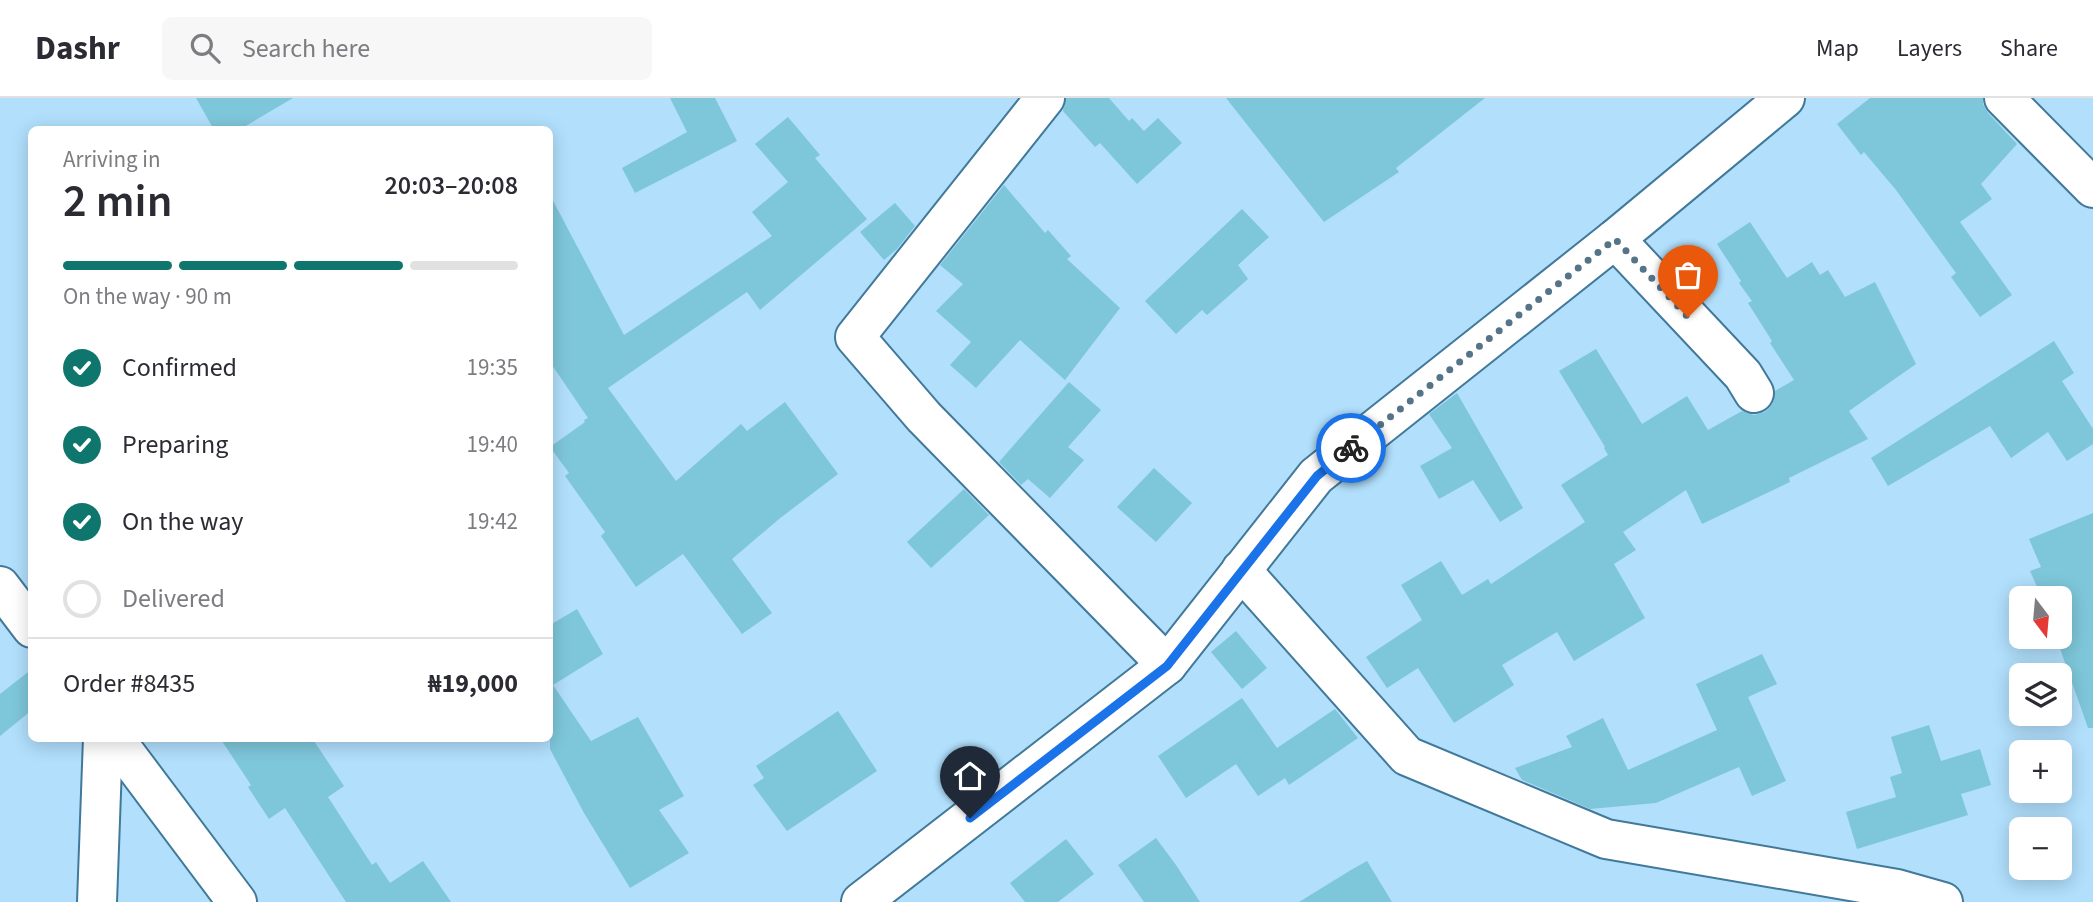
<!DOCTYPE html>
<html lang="en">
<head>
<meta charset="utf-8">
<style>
	:root { --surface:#fff; --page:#f7f7f7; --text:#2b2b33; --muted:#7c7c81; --line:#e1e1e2; --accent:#0f766e }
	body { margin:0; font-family:"Source Sans 3",sans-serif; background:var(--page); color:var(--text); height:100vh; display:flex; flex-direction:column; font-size:26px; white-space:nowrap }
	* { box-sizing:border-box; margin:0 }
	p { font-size:23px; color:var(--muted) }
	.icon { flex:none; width:38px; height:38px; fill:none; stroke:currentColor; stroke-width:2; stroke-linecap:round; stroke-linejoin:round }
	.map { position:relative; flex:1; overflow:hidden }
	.panel { position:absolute; left:28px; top:28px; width:525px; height:616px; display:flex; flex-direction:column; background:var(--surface); border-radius:10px; box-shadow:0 4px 18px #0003 }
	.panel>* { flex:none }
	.needle { width:46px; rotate:164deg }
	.fabs { position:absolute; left:2009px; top:488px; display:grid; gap:14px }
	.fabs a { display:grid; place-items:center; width:63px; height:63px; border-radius:10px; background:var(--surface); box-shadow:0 4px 18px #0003; font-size:35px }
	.pin { position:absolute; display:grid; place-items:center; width:60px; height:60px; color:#fff; margin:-72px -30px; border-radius:50% 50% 50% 0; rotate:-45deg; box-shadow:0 0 7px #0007 }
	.pin .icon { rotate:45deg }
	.courier { position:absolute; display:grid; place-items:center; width:70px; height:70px; margin:-35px; border:5px solid #1a73e8; border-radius:50%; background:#fff; color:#222; box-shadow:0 2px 9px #0007 }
	.headline em { font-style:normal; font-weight:600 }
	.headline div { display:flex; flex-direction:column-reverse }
	.headline { display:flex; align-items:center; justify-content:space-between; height:119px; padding:0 35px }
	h1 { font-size:46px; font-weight:600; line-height:52px }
	.bar { display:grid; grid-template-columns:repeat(4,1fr); gap:10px 7px; align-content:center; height:84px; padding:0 35px }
	.bar i { height:9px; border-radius:5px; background:var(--line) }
	.bar .active { background:var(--accent) }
	.bar p { grid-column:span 4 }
	.line { display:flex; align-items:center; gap:18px; padding:0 35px; border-top:2px solid var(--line) }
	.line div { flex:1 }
	ol { padding:0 35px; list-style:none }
	li { display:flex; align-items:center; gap:21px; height:77px }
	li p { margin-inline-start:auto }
	li .icon { padding:7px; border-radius:50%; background:var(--accent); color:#fff; stroke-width:4 }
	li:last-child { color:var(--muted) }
	li i { width:38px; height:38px; border:4px solid var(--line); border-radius:50% }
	header { display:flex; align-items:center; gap:42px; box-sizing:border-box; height:98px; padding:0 35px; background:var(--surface); border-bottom:2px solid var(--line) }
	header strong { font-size:33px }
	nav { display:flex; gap:38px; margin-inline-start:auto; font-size:24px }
	.search { width:490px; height:63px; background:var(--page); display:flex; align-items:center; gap:18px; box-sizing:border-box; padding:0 24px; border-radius:10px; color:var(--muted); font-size:26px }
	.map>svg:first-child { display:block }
	.building { fill:#7ec7da }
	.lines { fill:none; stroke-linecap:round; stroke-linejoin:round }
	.minor-casing { stroke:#41799a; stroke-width:42 }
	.minor { stroke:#fff; stroke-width:38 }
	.done { stroke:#557488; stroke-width:7; stroke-dasharray:0 12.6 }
	.route { stroke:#1a73e8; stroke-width:9 }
</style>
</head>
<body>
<header>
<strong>Dashr</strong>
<div class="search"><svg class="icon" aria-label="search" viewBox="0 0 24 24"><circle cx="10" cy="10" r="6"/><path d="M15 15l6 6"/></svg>Search here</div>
<nav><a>Map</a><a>Layers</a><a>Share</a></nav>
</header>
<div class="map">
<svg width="2093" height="804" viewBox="0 0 2093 804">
	<rect width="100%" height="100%" fill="#b1dffc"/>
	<g class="building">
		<polygon points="196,0 293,0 239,32 214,32"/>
		<polygon points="670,0 715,0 737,43 635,95 622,70 687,34"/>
		<polygon points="1066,0 1109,0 1129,23 1132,20 1144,33 1158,20 1182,45 1137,86 1100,45 1095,49 1063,13"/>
		<polygon points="1226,0 1485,0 1396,70 1399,74 1324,124"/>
		<polygon points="1870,0 1983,0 1983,6 1988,15 2017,46 1981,86 1992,101 1960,124 2012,197 1980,219 1951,179 1956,175 1896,92 1864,54 1861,57 1837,26"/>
		<polygon points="788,19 820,57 815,60 867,121 760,212 747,194 608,290 676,383 741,326 747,333 785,304 838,376 779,421 732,461 772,515 742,536 683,456 636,489 601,438 605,434 565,378 569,375 550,349 585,324 584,322 588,320 550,264 550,97 624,237 772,138 752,114 788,84 755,46"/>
		<polygon points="1004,87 1045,135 1048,132 1071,158 1067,161 1120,210 1065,282 1020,242 976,290 950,267 971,244 936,213 963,186 940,167"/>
		<polygon points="895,105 915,128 897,151 884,162 860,134"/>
		<polygon points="1242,111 1269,139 1238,167 1248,181 1207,217 1202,212 1176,236 1145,203"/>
		<polygon points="1750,124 1787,180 1812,164 1820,177 1828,172 1845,199 1875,184 1916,266 1849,313 1868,341 1789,380 1790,384 1702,426 1686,392 1623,434 1636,452 1614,466 1645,520 1574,563 1557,534 1502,567 1514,587 1454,625 1418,570 1387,590 1366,559 1422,522 1401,487 1441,463 1462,497 1488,481 1491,486 1585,424 1561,387 1608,357 1604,350 1605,349 1559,273 1596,251 1642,326 1687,298 1708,332 1742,313 1754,317 1765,314 1773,305 1775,293 1794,282 1770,245 1772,243 1748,205 1752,203 1739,185 1741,183 1717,146"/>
		<polygon points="2054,243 2074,275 2062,283 2093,331 2093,346 2067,363 2048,334 2011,360 1990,328 1888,388 1871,360"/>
		<polygon points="1069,284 1101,312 1068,349 1084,362 1050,400 1028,381 1021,387 999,364"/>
		<polygon points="1457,295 1523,410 1500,424 1473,382 1439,401 1420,368 1452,350 1429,316"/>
		<polygon points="1154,370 1192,405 1156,444 1117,409"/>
		<polygon points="964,391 989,417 931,470 907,444"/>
		<polygon points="2093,415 2093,630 2088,630 2056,539 2060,539 2060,500 2042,500 2030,473 2041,469 2029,441"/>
		<polygon points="577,511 603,556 553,587 591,643 638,619 684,698 659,712 689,755 630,790 584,715 550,651 550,527"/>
		<polygon points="1236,533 1267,570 1242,591 1211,554"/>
		<polygon points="1762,556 1777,586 1748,599 1786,683 1752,698 1739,669 1656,705 1590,711 1522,682 1515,670 1572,649 1566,638 1603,620 1628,672 1717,632 1696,586"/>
		<polygon points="32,571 32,612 0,638 0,596"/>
		<polygon points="1242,600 1277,650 1335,611 1358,640 1289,687 1285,680 1258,698 1236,666 1186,700 1158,658"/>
		<polygon points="838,613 877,673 787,733 753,687 764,680 756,668"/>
		<polygon points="1929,627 1941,663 1980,651 1991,687 1961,696 1968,717 1857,751 1846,714 1896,699 1890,679 1902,675 1891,639"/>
		<polygon points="220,640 312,640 344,688 328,699 372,767 376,764 390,785 423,763 451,804 346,804 285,710 269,721 248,689 251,687"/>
		<polygon points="1156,740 1176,767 1200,804 1144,804 1118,767"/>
		<polygon points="1066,741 1094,776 1058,804 1025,804 1010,785"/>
		<polygon points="1367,763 1392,804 1299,804 1351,772"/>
	</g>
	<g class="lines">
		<g class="minor-casing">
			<g id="minor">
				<polyline points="1045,0 855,239 924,319 1167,567"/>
				<polyline points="2004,0 2093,90"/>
				<polyline points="1615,141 1743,277 1754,295"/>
				<polyline points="1241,472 1407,658 1606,741 1897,791 1943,804"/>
				<polyline points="0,488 32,530"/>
				<polyline points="114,640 237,804"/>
				<polyline points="97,804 103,640"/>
				<polyline points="861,804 1167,567 1316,378 1615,141 1785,0"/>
			</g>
		</g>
		<use href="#minor" class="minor"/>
	</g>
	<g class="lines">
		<polyline class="done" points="1351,350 1615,141 1688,219"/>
		<polyline class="route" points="970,720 1167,568 1317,378 1351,350"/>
	</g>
</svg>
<div class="fabs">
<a><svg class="needle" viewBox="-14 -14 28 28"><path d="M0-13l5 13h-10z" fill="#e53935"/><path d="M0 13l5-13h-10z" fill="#7c7c81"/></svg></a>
<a><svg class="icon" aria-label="layers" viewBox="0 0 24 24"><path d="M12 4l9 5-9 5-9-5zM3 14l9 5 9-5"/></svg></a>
<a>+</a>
<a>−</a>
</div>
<div class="pin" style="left:1688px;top:219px;background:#ea580c"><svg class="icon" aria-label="bag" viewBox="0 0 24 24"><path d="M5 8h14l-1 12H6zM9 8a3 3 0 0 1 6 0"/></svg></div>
<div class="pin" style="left:970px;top:720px;background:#1f2937"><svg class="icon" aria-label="home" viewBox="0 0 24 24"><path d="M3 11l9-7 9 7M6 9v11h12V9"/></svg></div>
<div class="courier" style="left:1351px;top:350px"><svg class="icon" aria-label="bike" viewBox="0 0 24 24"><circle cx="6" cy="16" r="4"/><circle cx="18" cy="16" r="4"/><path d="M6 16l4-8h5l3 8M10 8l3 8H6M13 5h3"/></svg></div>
<section class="panel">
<div class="headline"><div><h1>2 min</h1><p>Arriving in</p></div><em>20:03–20:08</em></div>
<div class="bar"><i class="active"></i><i class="active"></i><i class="active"></i><i></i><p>On the way · 90 m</p></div>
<ol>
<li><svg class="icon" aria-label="check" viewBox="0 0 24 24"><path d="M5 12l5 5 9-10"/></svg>Confirmed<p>19:35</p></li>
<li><svg class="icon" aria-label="check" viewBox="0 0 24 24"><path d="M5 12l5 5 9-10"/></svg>Preparing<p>19:40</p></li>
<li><svg class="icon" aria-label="check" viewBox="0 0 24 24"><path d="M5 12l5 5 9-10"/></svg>On the way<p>19:42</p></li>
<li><i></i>Delivered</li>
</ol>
<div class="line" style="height:91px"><div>Order #8435</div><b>₦19,000</b></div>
</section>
</div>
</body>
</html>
